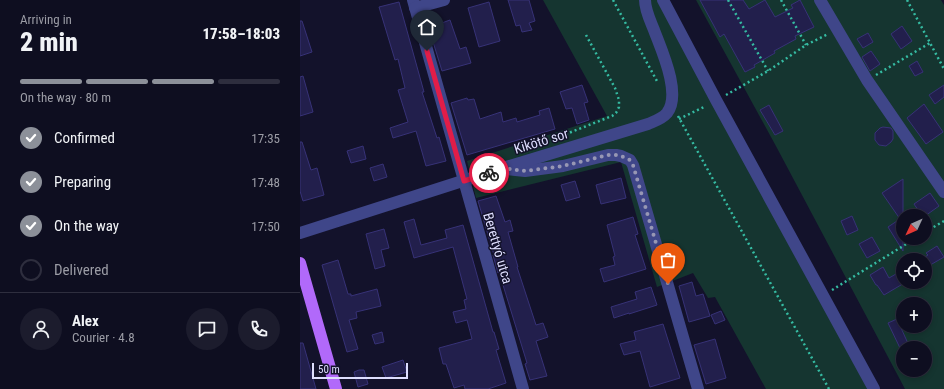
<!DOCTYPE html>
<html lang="en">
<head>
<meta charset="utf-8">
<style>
	:root { --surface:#0e0e20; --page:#1c1c2d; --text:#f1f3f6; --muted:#9b9ca5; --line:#2e2e3e; --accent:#8c9099 }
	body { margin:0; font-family:"Roboto Condensed",sans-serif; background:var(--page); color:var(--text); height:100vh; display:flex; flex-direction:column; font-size:15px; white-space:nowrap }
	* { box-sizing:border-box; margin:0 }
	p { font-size:13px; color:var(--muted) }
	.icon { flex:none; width:22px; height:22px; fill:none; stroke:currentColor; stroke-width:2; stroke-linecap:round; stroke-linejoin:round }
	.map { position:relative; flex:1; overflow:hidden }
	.details { display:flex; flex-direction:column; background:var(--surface); width:300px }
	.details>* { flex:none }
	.needle { width:26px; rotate:226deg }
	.controls { position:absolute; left:596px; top:209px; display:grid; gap:8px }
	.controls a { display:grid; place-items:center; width:36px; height:36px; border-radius:50%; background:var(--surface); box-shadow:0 2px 6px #0003,0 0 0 1px var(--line); font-size:20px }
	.scale { position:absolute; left:12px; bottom:10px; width:96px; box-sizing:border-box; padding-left:4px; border:2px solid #dedefe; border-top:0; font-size:11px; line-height:14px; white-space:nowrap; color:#dedefe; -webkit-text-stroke:3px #13122b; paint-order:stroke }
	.pin { position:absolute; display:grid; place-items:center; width:34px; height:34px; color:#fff; margin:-41px -17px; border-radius:50% 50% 50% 0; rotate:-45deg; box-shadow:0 0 4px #0007 }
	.pin .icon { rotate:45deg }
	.courier { position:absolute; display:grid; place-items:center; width:40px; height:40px; margin:-20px; border:3px solid #e11d48; border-radius:50%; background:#fff; color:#222; box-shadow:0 1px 5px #0007 }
	.head em { font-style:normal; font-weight:800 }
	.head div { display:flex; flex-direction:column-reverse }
	.head { display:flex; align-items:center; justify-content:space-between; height:68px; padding:0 20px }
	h1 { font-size:26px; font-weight:800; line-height:30px }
	.bar { display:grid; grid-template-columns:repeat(4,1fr); gap:6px 4px; align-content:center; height:48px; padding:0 20px }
	.bar i { height:5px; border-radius:3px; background:var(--line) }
	.bar .active { background:var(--accent) }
	.bar p { grid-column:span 4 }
	.line { display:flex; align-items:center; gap:10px; padding:0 20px; border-top:1px solid var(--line) }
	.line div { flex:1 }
	.round { display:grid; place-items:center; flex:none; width:42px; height:42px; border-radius:21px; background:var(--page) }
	ol { padding:0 20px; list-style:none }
	li { display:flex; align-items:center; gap:12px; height:44px }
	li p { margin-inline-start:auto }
	li .icon { padding:4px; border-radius:50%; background:var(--accent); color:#fff; stroke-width:4 }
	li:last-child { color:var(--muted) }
	li i { width:22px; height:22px; border:2px solid var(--line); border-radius:50% }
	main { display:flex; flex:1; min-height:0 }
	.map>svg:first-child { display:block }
	.green { fill:#153530; fill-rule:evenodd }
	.building { fill:#221f4c; stroke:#373277 }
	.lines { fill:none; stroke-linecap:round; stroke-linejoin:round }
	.path { stroke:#35bba2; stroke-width:2.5; stroke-dasharray:2 3; stroke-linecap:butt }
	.minor { stroke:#3f4689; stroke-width:12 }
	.major { stroke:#b169fa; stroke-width:12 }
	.done { stroke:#9797b4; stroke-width:4; stroke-dasharray:0 7.2 }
	.route { stroke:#e11d48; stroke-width:5 }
	.labels { text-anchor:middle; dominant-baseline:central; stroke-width:3; stroke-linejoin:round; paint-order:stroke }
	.street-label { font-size:14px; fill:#dedefe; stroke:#13122b }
</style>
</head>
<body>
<main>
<section class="details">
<div class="head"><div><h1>2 min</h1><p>Arriving in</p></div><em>17:58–18:03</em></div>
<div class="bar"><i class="active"></i><i class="active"></i><i class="active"></i><i></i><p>On the way · 80 m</p></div>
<ol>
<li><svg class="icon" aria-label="check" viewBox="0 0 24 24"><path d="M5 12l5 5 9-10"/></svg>Confirmed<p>17:35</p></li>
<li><svg class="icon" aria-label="check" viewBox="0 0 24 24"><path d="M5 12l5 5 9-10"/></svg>Preparing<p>17:48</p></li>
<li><svg class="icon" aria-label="check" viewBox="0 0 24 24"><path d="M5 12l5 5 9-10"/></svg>On the way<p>17:50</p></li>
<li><i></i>Delivered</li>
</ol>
<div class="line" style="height:72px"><a class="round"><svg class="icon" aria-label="person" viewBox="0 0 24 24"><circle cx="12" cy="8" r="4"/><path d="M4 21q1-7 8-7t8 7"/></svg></a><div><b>Alex</b><p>Courier · 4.8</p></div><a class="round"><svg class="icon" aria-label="chat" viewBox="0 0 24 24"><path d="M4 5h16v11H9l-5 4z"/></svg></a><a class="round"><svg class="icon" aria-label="phone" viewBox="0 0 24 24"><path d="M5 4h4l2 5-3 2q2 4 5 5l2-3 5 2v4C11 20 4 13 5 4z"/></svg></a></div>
</section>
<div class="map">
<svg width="644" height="389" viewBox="0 0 644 389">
	<rect width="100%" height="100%" fill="#13122b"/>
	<g class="green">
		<polygon points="243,0 358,0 580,389 466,389 415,297 408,298 393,273 357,287 321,162 176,198 167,161 307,116"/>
		<path d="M 396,0 L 641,0 L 644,5 L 644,389 L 605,389 L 477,148 ZM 603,216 L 625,216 L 625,238 L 603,238 ZM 603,260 L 625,260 L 625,282 L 603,282 ZM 603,304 L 625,304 L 625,326 L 603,326 ZM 603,348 L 625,348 L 625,370 L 603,370 Z"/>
	</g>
	<g class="building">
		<polygon points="208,0 229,0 235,21 229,23 232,30 222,32 220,25 216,26"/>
		<polygon points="400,0 443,0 449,9 465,0 475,17 493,8 491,5 500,0 514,27 495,36 496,39 474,51 475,53 454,65 455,67 445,72 424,34 420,37"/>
		<polygon points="99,2 124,92 122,92 137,138 139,137 146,161 126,166 116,131 93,138 90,128 108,122 98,90 105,88 98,59 95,60 79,7"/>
		<polygon points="189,2 200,41 179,47 168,8"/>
		<polygon points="136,16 139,24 150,20 160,49 166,47 171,63 142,71 126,19"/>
		<polygon points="0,21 2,21 12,52 0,56"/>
		<polygon points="602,26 612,41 601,49 591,34"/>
		<polygon points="568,33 573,42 563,48 557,39"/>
		<polygon points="571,51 580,64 570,71 562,57"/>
		<polygon points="617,61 623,72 615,76 609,66"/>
		<polygon points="3,76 13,112 0,116 0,77"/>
		<polygon points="282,85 288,102 284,103 289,120 277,124 272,108 266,109 260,92"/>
		<polygon points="644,85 644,97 635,104 629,95"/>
		<polygon points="167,98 168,100 174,99 180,119 201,112 203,122 216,118 217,122 240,115 239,111 249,108 255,129 167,155 151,103"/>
		<polygon points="624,104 643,132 626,144 607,118"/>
		<polygon points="469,105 483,131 475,135 460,110"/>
		<polygon points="583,127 591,128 593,131 593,139 591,142 586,146 579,145 575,140 575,133 580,128"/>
		<polygon points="0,142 2,142 11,170 17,168 24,195 3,201 0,191"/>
		<polygon points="63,146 66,159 51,163 47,151"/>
		<polygon points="83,164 87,177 74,181 70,168"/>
		<polygon points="321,178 326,198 301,204 296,185"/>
		<polygon points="603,179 603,251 588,227 600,219 582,193"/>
		<polygon points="275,181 280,197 266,201 261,185"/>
		<polygon points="630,193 639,206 625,216 622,216 614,204"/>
		<polygon points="196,196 205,222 210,220 213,231 208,232 218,267 217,267 236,325 243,323 248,337 236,341 247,376 230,380 225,364 227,363 199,272 198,273 193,255 194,255 178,201"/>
		<polygon points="552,216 558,230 547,235 541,221"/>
		<polygon points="333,217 338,234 335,235 346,269 304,282 300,269 315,265 313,257 315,256 307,225"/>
		<polygon points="114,219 121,245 147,238 145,230 163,225 193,332 194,332 199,349 196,350 206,383 188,389 165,389 164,385 154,388 146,364 143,364 139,348 172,339 167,320 156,323 153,312 166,309 164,300 167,299 153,247 114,258 104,222"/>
		<polygon points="84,229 89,248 81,250 85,266 75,269 66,234"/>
		<polygon points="572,237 580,251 567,258 559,244"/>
		<polygon points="637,246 644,257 625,268 625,257 628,255 626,253"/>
		<polygon points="38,260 48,294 51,294 51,296 77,289 81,306 56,312 57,318 49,320 58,349 47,352 22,265"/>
		<polygon points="583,267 589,278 603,270 603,281 602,282 606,282 584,295 577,285 576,285 570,275"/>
		<polygon points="392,282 396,296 403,294 410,316 389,322 379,286"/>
		<polygon points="351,287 357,305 329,314 329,313 314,318 311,307 337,299 335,292"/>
		<polygon points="421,311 425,320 415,324 411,315"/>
		<polygon points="597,319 610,348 600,348 588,323"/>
		<polygon points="363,324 380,378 350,387 340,351 324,355 320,344 336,340 334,332"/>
		<polygon points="82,332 84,342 75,344 72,335"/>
		<polygon points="415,339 426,378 406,384 394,345"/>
		<polygon points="0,343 3,343 16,389 0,389"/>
		<polygon points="103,360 107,372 86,378 82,367"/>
		<polygon points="59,370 64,370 68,384 58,387 54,372"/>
	</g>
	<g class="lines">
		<g class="path">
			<polyline points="313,0 358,83"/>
			<polyline points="428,0 468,71"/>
			<polyline points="481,0 506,45"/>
			<polyline points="607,0 644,69"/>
			<polyline points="576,75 630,43"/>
			<polyline points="426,95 468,71 506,45 528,34"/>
			<polyline points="378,116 529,389"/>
			<polyline points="379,119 406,106"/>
			<polyline points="256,138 312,116 316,113 319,107 319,100 315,88 286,35"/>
			<polyline points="625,232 644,221"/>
			<polyline points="532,290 616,238"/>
		</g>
		<g class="minor">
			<polyline points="113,0 223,389"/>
			<polyline points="363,0 416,100 574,389"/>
			<polyline points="520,0 567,80 644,192"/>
			<polyline points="115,8 144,0"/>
			<polyline points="207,169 225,171 263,166 308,155 316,155 321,156 330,160 333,165 398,389"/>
			<path d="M 0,233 L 203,168 L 348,124 C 355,121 362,119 367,113 C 382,94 361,49 354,30 C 350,20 345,10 345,0"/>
		</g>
		<polyline class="major" points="0,263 36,389"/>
	</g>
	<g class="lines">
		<polyline class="done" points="189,173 203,168 225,171 263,166 308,155 316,155 321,156 330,160 333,165 368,284"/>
		<polyline class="route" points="127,51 164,181 189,173"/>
	</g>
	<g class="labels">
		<g class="street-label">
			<text transform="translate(241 141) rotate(-17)">Kikötő sor</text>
			<text transform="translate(198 248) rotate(74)">Berettyó utca</text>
		</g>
	</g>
</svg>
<div class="controls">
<a><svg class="needle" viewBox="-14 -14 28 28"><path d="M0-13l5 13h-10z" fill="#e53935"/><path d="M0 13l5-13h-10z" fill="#9b9ca5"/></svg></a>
<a><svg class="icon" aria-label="locate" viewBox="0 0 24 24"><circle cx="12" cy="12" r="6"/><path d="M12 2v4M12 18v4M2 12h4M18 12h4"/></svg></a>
<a>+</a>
<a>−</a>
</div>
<div class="scale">50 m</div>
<div class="pin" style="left:368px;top:284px;background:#ea580c"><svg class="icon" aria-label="bag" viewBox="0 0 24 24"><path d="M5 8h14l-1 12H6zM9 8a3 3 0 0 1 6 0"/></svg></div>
<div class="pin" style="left:127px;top:51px;background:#1f2937"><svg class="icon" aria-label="home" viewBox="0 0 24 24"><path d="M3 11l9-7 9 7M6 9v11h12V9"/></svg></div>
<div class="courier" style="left:189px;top:173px"><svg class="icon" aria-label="bike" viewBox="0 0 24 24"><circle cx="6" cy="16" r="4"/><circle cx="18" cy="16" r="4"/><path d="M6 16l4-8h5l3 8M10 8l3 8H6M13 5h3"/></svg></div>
</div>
</main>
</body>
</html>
